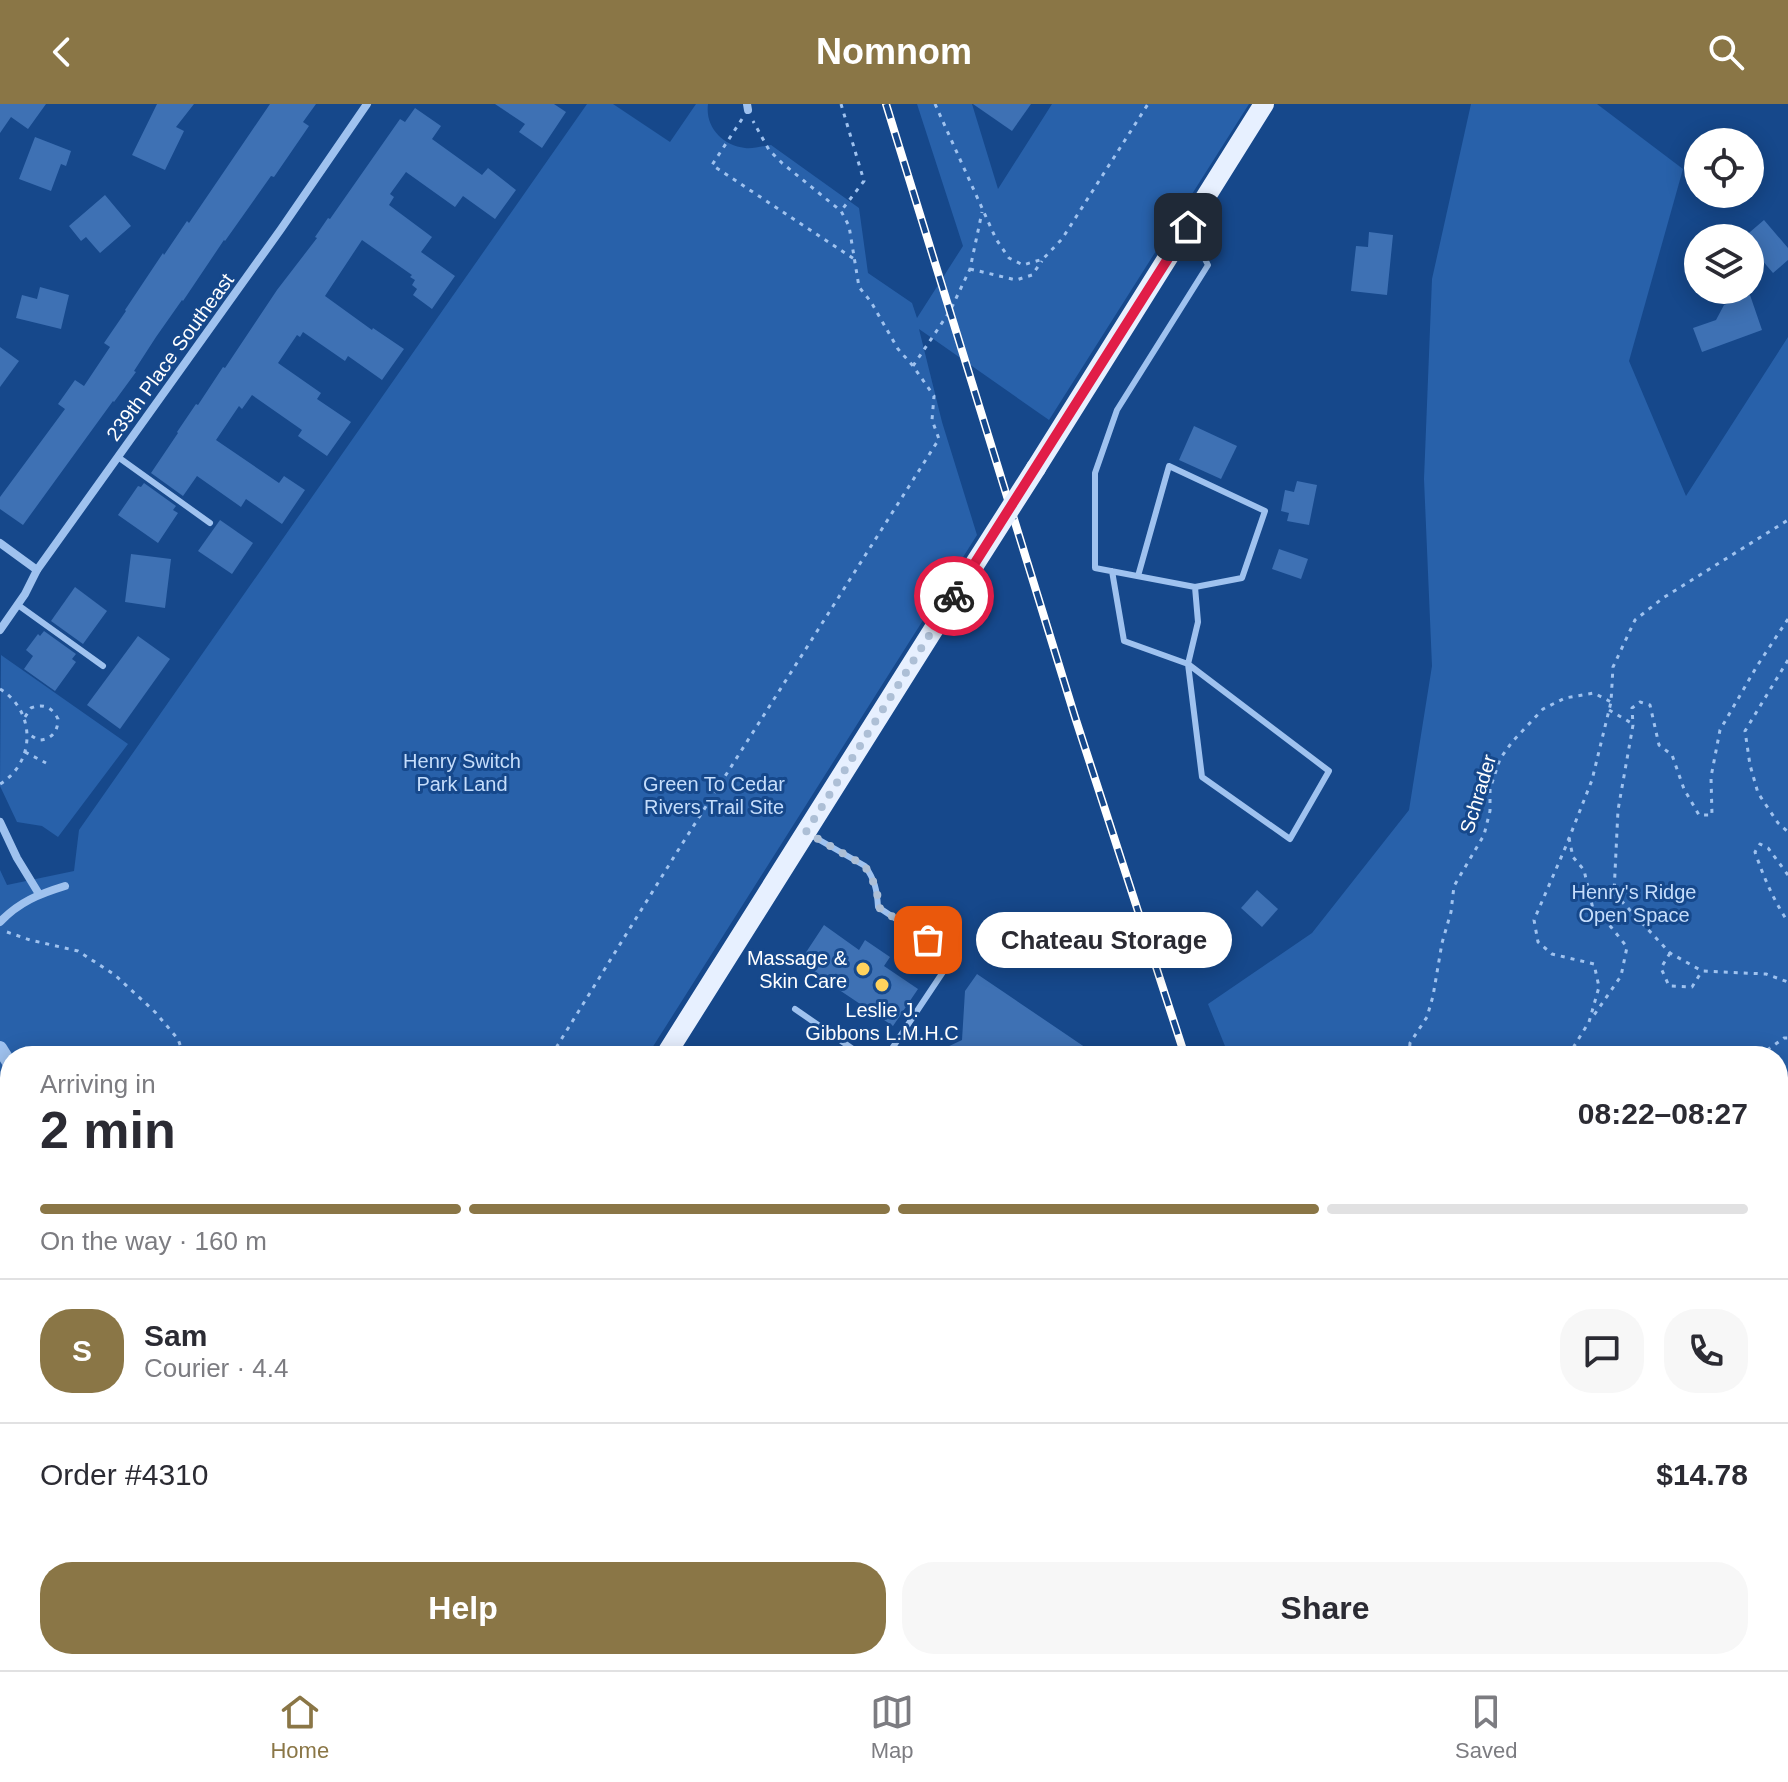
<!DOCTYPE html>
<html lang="en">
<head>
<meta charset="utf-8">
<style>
	:root { --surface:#fff; --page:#f7f7f7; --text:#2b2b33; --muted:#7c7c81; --line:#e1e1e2; --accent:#8a7646 }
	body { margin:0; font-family:Helvetica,sans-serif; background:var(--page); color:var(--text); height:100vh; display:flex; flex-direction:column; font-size:30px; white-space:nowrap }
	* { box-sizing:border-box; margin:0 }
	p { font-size:26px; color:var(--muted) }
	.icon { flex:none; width:44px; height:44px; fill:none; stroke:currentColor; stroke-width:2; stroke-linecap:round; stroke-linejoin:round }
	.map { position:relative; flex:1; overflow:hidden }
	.details { position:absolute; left:0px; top:942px; width:1788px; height:624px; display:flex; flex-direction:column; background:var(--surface); border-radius:32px 32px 0 0; box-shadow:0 4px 20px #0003 }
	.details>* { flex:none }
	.tools { position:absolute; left:1684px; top:24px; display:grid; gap:16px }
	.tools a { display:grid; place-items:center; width:80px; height:80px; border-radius:50%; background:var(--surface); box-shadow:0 4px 20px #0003; font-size:40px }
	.pin { position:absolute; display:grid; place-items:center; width:68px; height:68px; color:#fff; margin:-34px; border-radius:16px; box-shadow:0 4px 12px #0006 }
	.courier { position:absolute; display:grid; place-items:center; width:80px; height:80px; margin:-40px; border:6px solid #e11d48; border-radius:50%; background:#fff; color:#222; box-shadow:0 2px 10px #0007 }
	.bubble { position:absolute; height:56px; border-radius:28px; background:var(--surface); box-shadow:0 4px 20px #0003; font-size:26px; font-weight:800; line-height:56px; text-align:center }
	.headline em { font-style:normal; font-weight:800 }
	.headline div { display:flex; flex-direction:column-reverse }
	.headline { display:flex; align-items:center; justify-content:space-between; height:136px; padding:0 40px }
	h1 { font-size:52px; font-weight:800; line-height:60px }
	.bar { display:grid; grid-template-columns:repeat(4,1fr); gap:12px 8px; align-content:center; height:96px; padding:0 40px }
	.bar i { height:10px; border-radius:6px; background:var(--line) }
	.bar .on { background:var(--accent) }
	.bar p { grid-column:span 4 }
	.line { display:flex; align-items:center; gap:20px; padding:0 40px; border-top:2px solid var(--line) }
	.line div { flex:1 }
	.round { display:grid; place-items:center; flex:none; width:84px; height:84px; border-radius:32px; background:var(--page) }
	.button { display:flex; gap:16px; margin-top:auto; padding:16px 40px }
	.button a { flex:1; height:92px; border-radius:32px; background:var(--accent); color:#fff; font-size:32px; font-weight:800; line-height:92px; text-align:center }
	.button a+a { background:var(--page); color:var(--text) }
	header { display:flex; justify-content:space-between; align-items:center; height:104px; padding:0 40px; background:var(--accent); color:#fff; font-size:36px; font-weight:800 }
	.tabs { display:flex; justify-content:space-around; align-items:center; height:112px; border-top:2px solid var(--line); background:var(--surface); font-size:22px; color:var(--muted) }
	.tabs a { display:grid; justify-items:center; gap:4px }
	.tabs .on { color:var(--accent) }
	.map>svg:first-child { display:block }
	.green { fill:#2861aa }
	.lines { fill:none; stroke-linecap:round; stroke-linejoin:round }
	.stream { stroke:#91bdf2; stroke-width:5 }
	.building { fill:#3e71b4 }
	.path { stroke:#9fc2ef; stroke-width:3; stroke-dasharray:4 6; stroke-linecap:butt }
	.service { stroke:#9fc2ef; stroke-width:6 }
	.minor { stroke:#9fc2ef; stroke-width:8 }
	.tertiary { stroke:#9fc2ef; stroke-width:14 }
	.primary { stroke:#e7f0ff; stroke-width:20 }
	.rail-casing { stroke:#fff; stroke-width:8 }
	.rail { stroke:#16488b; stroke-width:5; stroke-dasharray:15; stroke-linecap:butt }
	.primary-bridge { stroke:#e7f0ff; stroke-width:20 }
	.done { stroke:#adbfd6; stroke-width:8; stroke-dasharray:0 14.4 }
	.route { stroke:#e11d48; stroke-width:10 }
	.poi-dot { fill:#ffd25d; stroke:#16488b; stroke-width:3 }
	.labels { text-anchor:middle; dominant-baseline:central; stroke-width:6; stroke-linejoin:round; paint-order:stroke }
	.street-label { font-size:20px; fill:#fff; stroke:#16488b }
	.park-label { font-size:20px; fill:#c5ddfb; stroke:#16488b }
	.poi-label { font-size:20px; fill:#fff; stroke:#16488b; text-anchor:end }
</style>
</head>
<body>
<header><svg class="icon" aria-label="back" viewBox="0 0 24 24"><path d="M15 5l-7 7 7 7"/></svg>Nomnom<svg class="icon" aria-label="search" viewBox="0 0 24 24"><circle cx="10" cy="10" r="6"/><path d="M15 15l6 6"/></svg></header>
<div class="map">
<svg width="1788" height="1566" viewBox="0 0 1788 1566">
	<rect width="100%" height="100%" fill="#16488b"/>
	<g class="green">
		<path d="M 587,0 L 613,0 L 670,38 L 696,0 L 708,0 C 705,23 722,41 745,44 C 753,45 762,42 771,41 L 859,104 L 868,169 L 912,199 L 917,214 L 963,142 L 917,0 L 972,0 L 998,85 L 1052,0 L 1249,0 L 1049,316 L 919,225 L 942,318 L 977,431 L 647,952 L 10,952 L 10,1556 L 221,1556 L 214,1566 L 0,1566 L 0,766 L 7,781 L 74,767 L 79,726 Z"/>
		<polygon points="1471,0 1597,0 1683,65 1629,257 1686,392 1788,233 1788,1566 1573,1566 1564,1556 1778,1556 1778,952 1229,952 1208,900 1312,829 1409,706 1432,562 1424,375 1432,175"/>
		<polygon points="1,551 128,640 58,733 42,722 17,718 0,682"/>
		<polygon points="330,1556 911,1556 925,1566 322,1566"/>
		<polygon points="1119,1556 1482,1556 1491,1566 1107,1566"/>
	</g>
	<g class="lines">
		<g class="stream">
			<polyline points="1778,1269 1788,1268"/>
			<polyline points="1241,1566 1251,1563 1256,1556"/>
		</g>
	</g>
	<g class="building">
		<polygon points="0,0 46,0 28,25 11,13 0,29"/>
		<polygon points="157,0 194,0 176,23 184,27 165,66 132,51"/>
		<polygon points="270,0 316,0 303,18 309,22 274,73 271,72 225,137 224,136 183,197 182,196 156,233 134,267 136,268 114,298 113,297 23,421 0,405 0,393 65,305 58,300 75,276 84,282 110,243 104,239 126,207 125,206 163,149 164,151 187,117 189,119"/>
		<polygon points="495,0 554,0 566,8 542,44 519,28 525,20"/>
		<polygon points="973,0 1031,0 1012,27"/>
		<polygon points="415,4 441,22 432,35 482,71 488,64 516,86 495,115 463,92 455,103 406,68 390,90 394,93 389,101 432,133 421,148 455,172 432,205 413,191 417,185 412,181 415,176 410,173 412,171 362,136 325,192 372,226 373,224 404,245 382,276 348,252 345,257 303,228 300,233 297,231 278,259 321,289 317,295 351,318 327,352 298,332 302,326 252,291 242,305 239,302 216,336 279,379 284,372 305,386 282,420 246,395 241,403 197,372 183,392 151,369 178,329 177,328 196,300 198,301 223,263 225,264 277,186 317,134 315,133 328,114 330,115 400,15 405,18"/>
		<polygon points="35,33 71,47 66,62 61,60 51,87 19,75"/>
		<polygon points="105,91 131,122 100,149 86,133 81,137 69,122"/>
		<polygon points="1764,116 1788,144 1788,156 1773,169 1750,142 1750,134 1743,134"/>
		<polygon points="1369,128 1393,131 1387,191 1351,187 1356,142 1368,143"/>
		<polygon points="40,183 69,191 61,225 16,214 22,191 37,195"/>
		<polygon points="1750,191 1762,226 1702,248 1693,224 1716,216 1724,201"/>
		<polygon points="0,243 19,257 0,283"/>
		<polygon points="1194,322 1237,342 1221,375 1179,356"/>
		<polygon points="1297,377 1317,381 1309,421 1287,417 1289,409 1281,407 1285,386 1294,388"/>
		<polygon points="144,379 176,402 173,406 178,409 158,439 118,411 138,382 141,383"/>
		<polygon points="220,416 253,439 232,470 198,447"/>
		<polygon points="1279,445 1308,455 1301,475 1272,465"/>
		<polygon points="131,450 171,455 165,504 125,498"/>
		<polygon points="75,483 107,507 83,540 51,517"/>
		<polygon points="44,527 76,550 72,555 76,558 55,587 24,565 33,552 26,546 38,530 40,532"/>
		<polygon points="138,532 170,555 120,625 87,601"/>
		<polygon points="1257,786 1278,805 1262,823 1241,804"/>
		<polygon points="824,821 859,846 865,836 890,853 884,862 918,885 893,922 799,859"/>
		<polygon points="977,870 1098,952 928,952 962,936 965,887"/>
	</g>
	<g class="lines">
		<g class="path">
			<polyline points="841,0 864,77 841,107"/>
			<polyline points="935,0 996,135 1009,154 1023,161 1043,155 1062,135 1148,0"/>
			<polyline points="742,15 712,61 854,155"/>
			<polyline points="970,165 1016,176 1032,171 1042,157"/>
			<polyline points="913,262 950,207 970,165 982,108"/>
			<polyline points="1788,515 1757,562 1720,626 1711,673 1712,711 1699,711 1684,685 1672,651 1659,641 1650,601 1640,598 1632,604 1633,621 1618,706 1614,789 1670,849 1702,867 1766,870 1788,878"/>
			<polyline points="1788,556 1745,627 1750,661 1758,689 1778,719 1788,728"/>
			<path d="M 0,585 C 36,607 36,658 0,680"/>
			<polyline points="1609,606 1633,620"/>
			<path d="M 25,613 L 31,604 C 43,599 52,603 58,615 C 58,628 51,636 38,636 L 27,629"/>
			<polyline points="25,648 46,659"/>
			<polyline points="1569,734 1573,753 1584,766 1593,805 1611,823 1627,843 1621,872 1592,914"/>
			<path d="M 1788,771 L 1768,744 L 1760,740 L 1755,748 C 1764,774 1773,795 1788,818"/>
			<polyline points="7,828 30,836 78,847 115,871 155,908 178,935 184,952"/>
			<polyline points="1670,849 1661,864 1669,882 1692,883 1702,867"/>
			<polyline points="551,952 677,748 939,335 932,316 934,292 913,262 898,245 871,198 859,183 849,122 841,107 782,59 769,46 753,17"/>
			<polyline points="1409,952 1410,939 1427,913 1433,892 1442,839 1451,808 1454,782 1484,731 1490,707 1490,685 1500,655 1512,638 1543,605 1565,594 1594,589 1611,598"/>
			<polyline points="1568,952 1589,918 1599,883 1594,860 1552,850 1538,838 1534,816 1566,742 1592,676 1611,598 1613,563 1635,516 1663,494 1788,416"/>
			<polyline points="1759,952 1784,934 1788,934"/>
			<polyline points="1778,995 1788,993"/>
			<polyline points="1778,1021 1788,1019"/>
			<polyline points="1778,1050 1788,1046"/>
			<polyline points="1778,1079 1788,1074"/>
			<polyline points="1778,1112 1788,1112"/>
			<polyline points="1778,1169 1788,1171"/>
			<polyline points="1778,1393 1788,1391"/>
			<polyline points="1778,1460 1788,1462"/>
			<polyline points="1778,1533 1788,1531"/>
			<polyline points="156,1566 163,1556"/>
			<polyline points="1484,1566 1493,1556"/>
			<polyline points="1726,1566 1735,1556"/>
			<polyline points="1760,1566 1780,1557 1788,1558"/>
		</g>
		<g class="service">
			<polyline points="118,353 210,419"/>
			<polyline points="1112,467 1124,537 1188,560 1202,673 1290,735 1329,667 1188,560 1198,518 1195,483 1095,464 1095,369 1117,306 1208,161 1190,126"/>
			<polyline points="1138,472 1169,362 1265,407 1242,474 1195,483"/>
			<polyline points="18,501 103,562"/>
			<path d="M 809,730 L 865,762 C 875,776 877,786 878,803 L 953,853 L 887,952"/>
			<polyline points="795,905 863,952"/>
		</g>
		<g class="minor">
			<polyline points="747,0 748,6"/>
			<polyline points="0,439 37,466"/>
			<polyline points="0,526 25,490 37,466 281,125 367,0"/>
			<polyline points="0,718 17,754 39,790"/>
			<path d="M 0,818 C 19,798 39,790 65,782"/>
		</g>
		<g class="tertiary">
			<polyline points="0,944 10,960"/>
			<polyline points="0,1437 10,1425"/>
		</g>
		<g class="primary">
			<polyline points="1036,364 1264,0"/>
			<polyline points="665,952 969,469"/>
			<polyline points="273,1566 279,1556"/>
		</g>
		<g class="rail-casing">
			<g id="rail">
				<polyline points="886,0 1075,613 1185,952"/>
				<polyline points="1523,1556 1532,1566"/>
			</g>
		</g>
		<use href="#rail" class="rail"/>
		<polyline class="primary-bridge" points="969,469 1036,364"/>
	</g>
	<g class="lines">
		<polyline class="done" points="928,836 878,803 877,785 865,762 806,728 954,492"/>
		<polyline class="route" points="954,492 1188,123"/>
	</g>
	<g class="poi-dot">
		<circle cx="863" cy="865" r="8"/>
		<circle cx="882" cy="881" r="8"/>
	</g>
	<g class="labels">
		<g class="street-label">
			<text transform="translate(170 253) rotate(-54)">239th Place Southeast</text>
			<text transform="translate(1478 690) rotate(-73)">Schrader</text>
		</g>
		<g class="park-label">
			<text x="462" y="657">Henry Switch<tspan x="462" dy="23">Park Land</tspan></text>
			<text x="714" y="680">Green To Cedar<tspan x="714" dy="23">Rivers Trail Site</tspan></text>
			<text x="1634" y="788">Henry's Ridge<tspan x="1634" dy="23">Open Space</tspan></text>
		</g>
		<g class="poi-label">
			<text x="847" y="854">Massage &amp;<tspan x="847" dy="23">Skin Care</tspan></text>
			<text x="882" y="906" text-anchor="middle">Leslie J.<tspan x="882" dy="23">Gibbons L.M.H.C</tspan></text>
		</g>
	</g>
</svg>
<div class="tools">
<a><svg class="icon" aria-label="locate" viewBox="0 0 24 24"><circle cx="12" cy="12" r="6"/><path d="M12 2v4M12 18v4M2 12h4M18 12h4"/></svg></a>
<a><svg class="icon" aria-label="layers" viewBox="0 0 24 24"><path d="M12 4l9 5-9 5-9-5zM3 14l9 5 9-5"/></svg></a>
</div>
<div class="pin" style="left:928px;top:836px;background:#ea580c"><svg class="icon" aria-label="bag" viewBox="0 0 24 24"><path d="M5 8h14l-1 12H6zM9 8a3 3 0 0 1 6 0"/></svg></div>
<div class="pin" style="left:1188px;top:123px;background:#1f2937"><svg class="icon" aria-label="home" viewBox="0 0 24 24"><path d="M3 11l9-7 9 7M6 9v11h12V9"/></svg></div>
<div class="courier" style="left:954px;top:492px"><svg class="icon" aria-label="bike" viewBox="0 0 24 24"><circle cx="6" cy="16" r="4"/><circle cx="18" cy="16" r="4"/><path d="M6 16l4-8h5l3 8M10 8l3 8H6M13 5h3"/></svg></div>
<div class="bubble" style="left:976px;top:808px;width:256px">Chateau Storage</div>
<section class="details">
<div class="headline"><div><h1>2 min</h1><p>Arriving in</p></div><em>08:22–08:27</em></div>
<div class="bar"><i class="on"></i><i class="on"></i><i class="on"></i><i></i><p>On the way · 160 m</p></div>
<div class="line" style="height:144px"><b class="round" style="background:var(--accent);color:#fff">S</b><div><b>Sam</b><p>Courier · 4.4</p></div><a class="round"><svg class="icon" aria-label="chat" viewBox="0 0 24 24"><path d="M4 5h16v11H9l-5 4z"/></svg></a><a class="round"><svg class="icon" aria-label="phone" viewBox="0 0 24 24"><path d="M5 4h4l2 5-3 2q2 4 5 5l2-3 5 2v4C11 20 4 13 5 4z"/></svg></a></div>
<div class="line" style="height:104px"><div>Order #4310</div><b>$14.78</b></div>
<div class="button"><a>Help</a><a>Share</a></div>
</section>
</div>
<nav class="tabs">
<a class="on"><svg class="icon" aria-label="home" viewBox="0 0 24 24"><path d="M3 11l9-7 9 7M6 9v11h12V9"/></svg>Home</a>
<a><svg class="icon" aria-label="map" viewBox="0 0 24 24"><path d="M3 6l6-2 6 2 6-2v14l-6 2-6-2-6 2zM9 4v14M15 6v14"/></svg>Map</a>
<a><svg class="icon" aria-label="saved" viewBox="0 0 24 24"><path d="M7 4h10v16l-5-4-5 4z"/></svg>Saved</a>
</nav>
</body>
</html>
